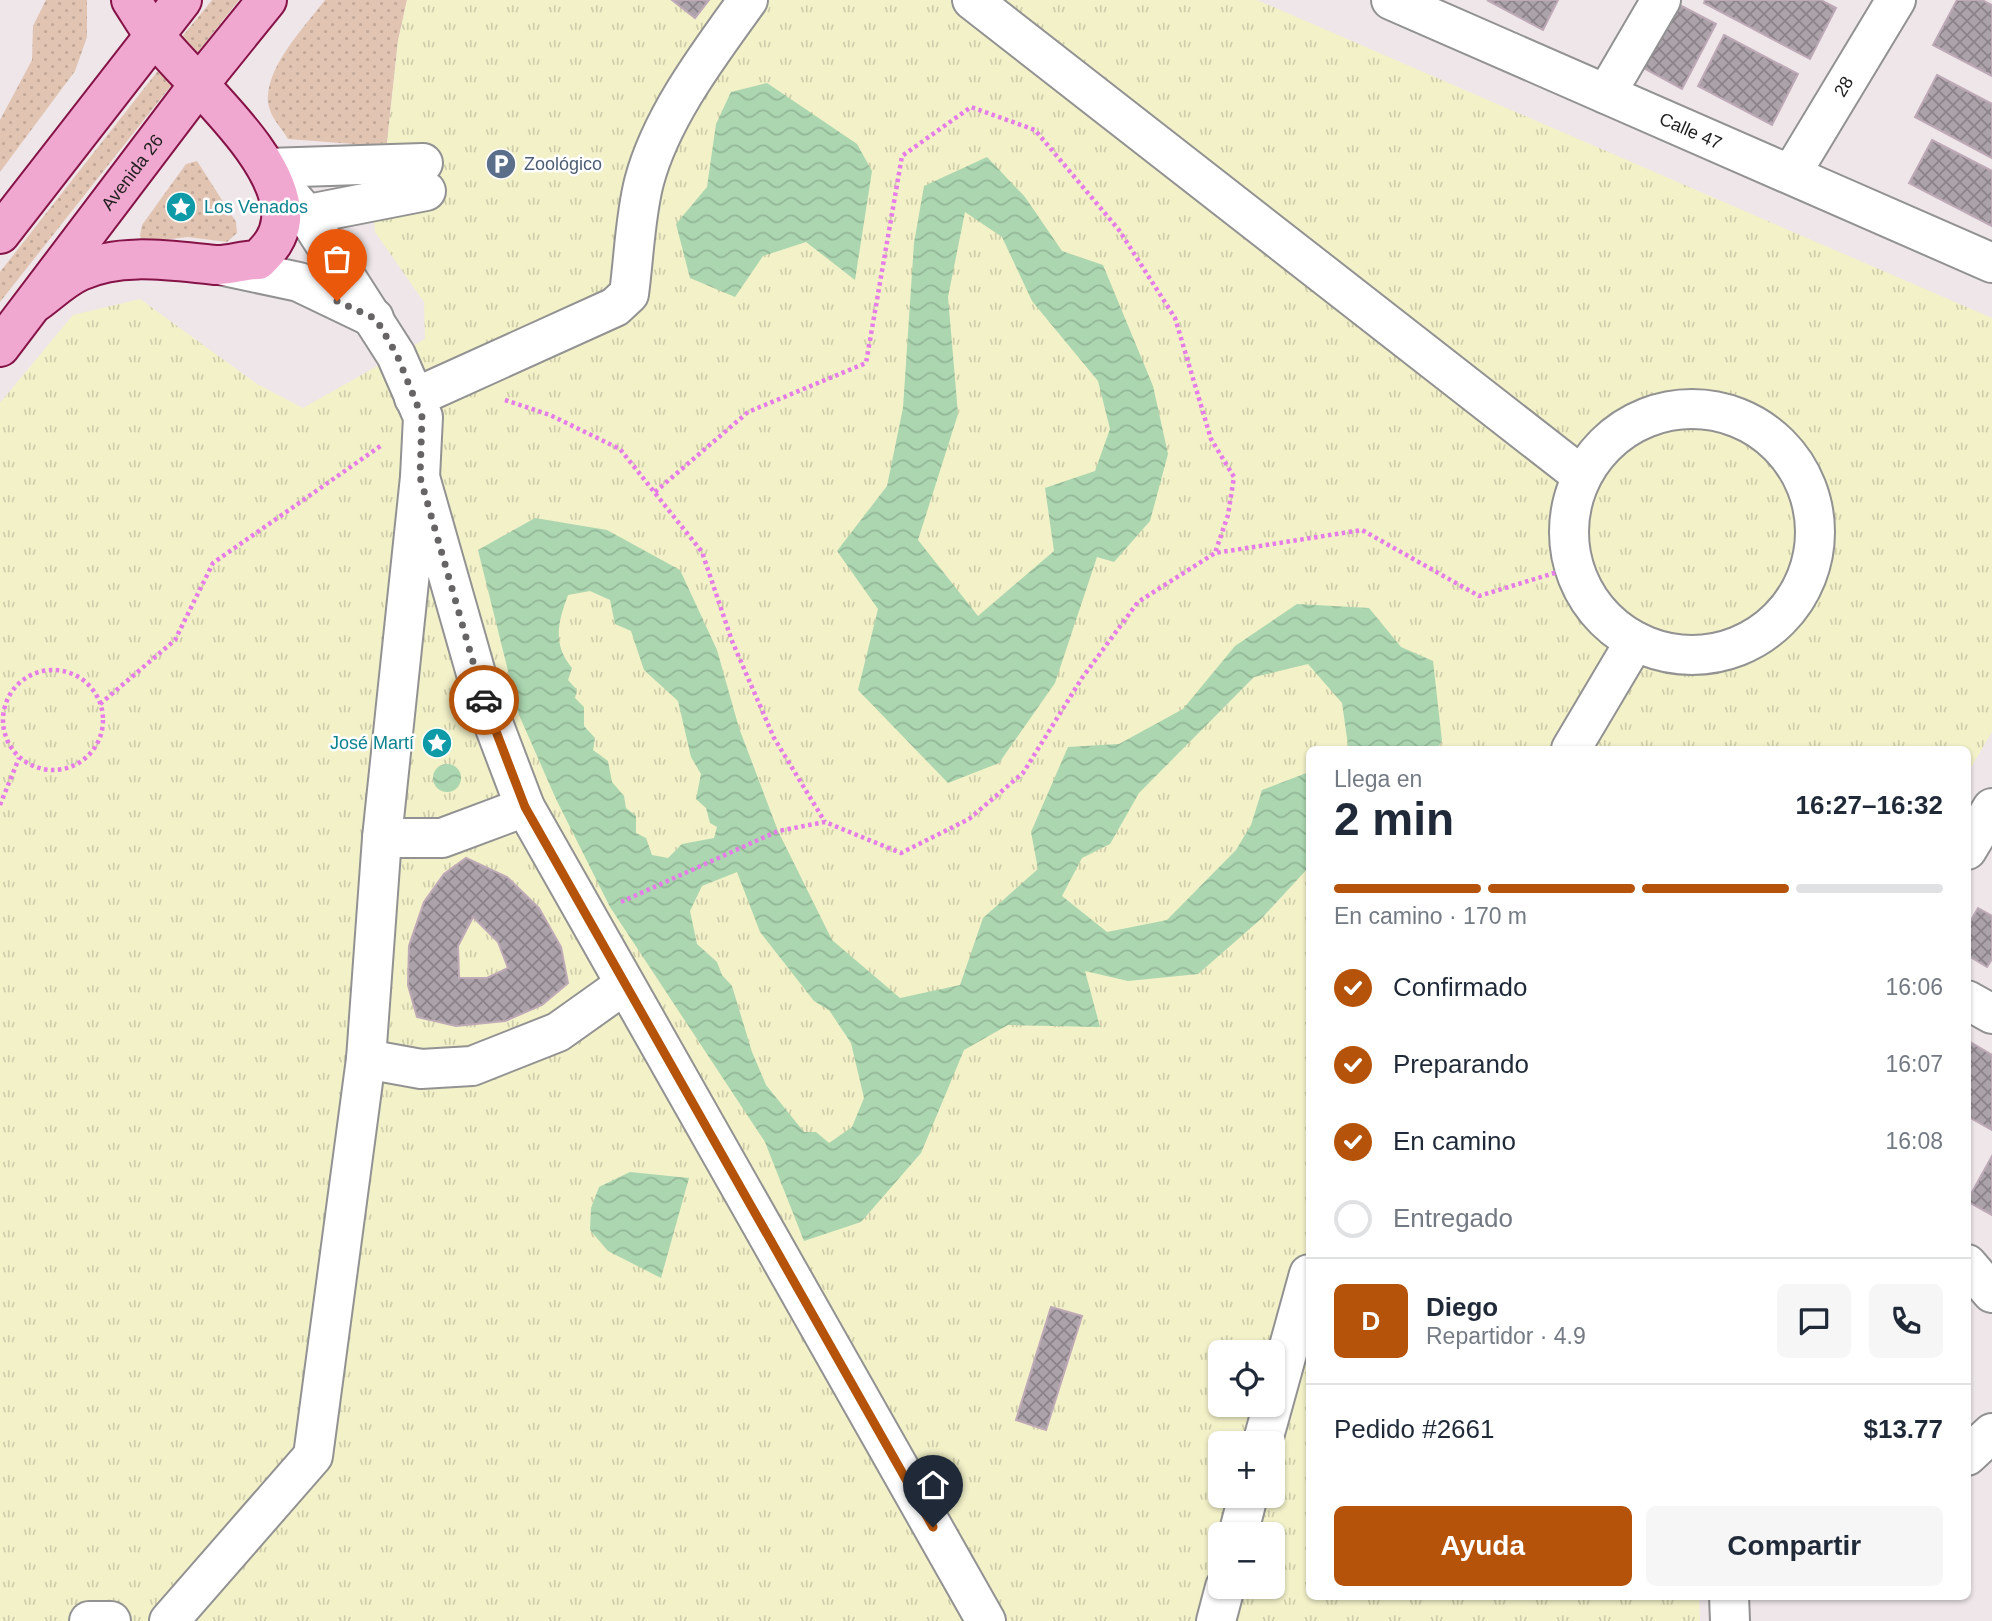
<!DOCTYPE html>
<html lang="es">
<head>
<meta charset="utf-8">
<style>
	:root { --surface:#fff; --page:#f6f6f7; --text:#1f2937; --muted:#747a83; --line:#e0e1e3; --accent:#b45309 }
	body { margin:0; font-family:Arial,sans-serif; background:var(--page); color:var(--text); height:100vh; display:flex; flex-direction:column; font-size:26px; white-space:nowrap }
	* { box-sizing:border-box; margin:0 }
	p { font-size:23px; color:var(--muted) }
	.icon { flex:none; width:38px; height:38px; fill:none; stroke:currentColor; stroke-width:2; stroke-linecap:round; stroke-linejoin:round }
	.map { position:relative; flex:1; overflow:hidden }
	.details { position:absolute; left:1306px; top:746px; width:665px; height:854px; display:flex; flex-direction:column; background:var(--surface); border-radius:10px; box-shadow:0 2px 5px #0004 }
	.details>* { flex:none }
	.buttons { position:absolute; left:1208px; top:1340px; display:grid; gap:14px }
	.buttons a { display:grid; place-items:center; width:77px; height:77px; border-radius:10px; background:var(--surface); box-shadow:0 2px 5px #0004; font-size:35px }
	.pin { position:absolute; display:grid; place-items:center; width:60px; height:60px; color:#fff; margin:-72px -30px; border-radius:50% 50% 50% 0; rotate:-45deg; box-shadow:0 0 7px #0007 }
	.pin .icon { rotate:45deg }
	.courier { position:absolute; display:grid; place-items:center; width:70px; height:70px; margin:-35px; border:5px solid #b45309; border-radius:50%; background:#fff; color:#222; box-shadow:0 2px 9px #0007 }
	.summary em { font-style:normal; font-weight:700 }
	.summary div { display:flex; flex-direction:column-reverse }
	.summary { display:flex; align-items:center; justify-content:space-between; height:119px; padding:0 28px }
	h1 { font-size:46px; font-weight:700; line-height:52px }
	.bar { display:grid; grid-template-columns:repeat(4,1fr); gap:10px 7px; align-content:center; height:84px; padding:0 28px }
	.bar i { height:9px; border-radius:5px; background:var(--line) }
	.bar .on { background:var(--accent) }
	.bar p { grid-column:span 4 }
	.line { display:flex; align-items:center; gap:18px; padding:0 28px; border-top:2px solid var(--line) }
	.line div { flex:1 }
	.round { display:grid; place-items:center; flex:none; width:74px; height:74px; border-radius:10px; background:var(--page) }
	ol { padding:0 28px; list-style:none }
	li { display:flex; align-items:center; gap:21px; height:77px }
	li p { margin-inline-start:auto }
	li .icon { padding:7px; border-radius:50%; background:var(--accent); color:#fff; stroke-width:4 }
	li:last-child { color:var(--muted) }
	li i { width:38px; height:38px; border:4px solid var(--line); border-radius:50% }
	.cta { display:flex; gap:14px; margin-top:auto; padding:14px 28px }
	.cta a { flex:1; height:80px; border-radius:10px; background:var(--accent); color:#fff; font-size:28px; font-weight:700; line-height:80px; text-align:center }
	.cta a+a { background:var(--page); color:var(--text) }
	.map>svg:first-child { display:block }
	.grass { fill:url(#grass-dots) }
	.park { fill:url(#park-tufts); fill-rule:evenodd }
	.water { fill:url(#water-waves); fill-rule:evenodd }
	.building { fill:url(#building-cross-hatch); stroke:#beaab7; stroke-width:2; fill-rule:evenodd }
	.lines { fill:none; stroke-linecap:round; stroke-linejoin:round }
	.minor-casing { stroke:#929292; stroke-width:42 }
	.major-casing { stroke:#861347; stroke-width:42 }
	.path { stroke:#e67ce8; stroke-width:4.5; stroke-dasharray:3.5 3.5; stroke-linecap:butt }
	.minor { stroke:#fff; stroke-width:38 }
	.major { stroke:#f0a8d0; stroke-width:38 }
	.done { stroke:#676465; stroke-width:7; stroke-dasharray:0 12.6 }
	.route { stroke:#b45309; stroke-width:9 }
	.labels { text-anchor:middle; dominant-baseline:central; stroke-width:5; stroke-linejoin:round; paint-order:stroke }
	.street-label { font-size:18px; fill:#1e1e1e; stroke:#fff }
	.service-label { font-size:18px; fill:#4e5e75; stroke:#fff; text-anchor:start }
	.culture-label { font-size:18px; fill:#0d838f; stroke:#fff; text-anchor:start }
</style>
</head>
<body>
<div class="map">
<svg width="1992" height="1621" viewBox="0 0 1992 1621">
	<defs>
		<pattern id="grass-dots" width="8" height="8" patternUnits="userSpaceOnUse" patternTransform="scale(1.75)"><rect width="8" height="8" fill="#e2c4b2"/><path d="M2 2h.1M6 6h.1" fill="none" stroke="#c1a899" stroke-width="1.8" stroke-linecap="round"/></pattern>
		<pattern id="park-tufts" width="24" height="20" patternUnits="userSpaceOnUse" patternTransform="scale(1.75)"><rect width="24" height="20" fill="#f2f1c8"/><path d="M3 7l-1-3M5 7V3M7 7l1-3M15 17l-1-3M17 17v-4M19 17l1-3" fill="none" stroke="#cfceab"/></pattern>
		<pattern id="water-waves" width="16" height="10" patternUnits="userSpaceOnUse" patternTransform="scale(1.75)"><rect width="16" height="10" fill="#abd6b0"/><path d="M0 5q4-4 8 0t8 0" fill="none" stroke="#93b797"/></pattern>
		<pattern id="building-cross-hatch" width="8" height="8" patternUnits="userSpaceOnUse" patternTransform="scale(1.75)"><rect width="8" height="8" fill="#aca2a9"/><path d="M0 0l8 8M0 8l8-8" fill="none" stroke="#8b8389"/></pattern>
	</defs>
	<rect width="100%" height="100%" fill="#eee6e9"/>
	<g class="grass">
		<polygon points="46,0 87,0 87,37 75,71 0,172 0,120 32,60 33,26"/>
		<polygon points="212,0 239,0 193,58 177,43"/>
		<path d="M 325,0 L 407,0 L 398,41 L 387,143 L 367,145 L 288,139 C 283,130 273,120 270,110 C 258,74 305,27 325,0 Z"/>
		<polygon points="164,63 177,78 0,302 0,272"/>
		<polygon points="197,161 236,222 237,233 227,242 188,237 144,242 140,236 142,225 186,164"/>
	</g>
	<path class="park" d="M 407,0 L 1257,0 L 1992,318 L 1992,732 L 1967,774 L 1967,749 L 1309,749 L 1309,1596 L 1699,1596 L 1700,1621 L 0,1621 L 0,403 L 73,315 L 140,299 L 257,384 L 303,408 L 425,339 L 424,302 L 375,232 L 367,145 L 387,143 L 398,41 ZM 1220,1353 L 1272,1353 L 1272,1405 L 1220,1405 ZM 1220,1444 L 1272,1444 L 1272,1496 L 1220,1496 ZM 1220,1535 L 1272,1535 L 1272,1587 L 1220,1587 Z"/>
	<g class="water">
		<polygon points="767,83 857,144 872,171 855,280 806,242 763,256 735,297 690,278 676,224 707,187 716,124 731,92"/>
		<path d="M 987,157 L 1025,197 L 1062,251 L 1103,265 L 1153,386 L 1168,454 L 1150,521 L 1114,562 L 1097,557 L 1055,683 L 999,763 L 948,783 L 858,690 L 878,609 L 837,551 L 887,486 L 903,408 L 914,243 L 924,186 ZM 965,212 L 1002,237 L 1032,301 L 1098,381 L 1110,429 L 1095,471 L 1045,488 L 1054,551 L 978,616 L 918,540 L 958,414 L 948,297 Z"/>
		<path d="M 535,518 L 607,530 L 680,570 L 717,650 L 739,728 L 778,831 L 832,940 L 900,998 L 960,985 L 983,918 L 1038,869 L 1031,832 L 1068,747 L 1119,744 L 1183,709 L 1235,646 L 1297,604 L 1369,608 L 1401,647 L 1433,661 L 1442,741 L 1437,749 L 1343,749 L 1348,745 L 1342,703 L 1308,664 L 1254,677 L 1139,793 L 1110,844 L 1082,858 L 1062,896 L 1107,932 L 1167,920 L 1236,850 L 1251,825 L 1262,790 L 1309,772 L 1309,867 L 1261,919 L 1198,974 L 1128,981 L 1085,971 L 1100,1027 L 1008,1025 L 964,1050 L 921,1153 L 861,1222 L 804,1241 L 765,1142 L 610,907 L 556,799 L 519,715 L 478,550 ZM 590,591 L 610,600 L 615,624 L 631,631 L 644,670 L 678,701 L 691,757 L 701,774 L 696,799 L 706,808 L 710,823 L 717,827 L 714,838 L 682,844 L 668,858 L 652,855 L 646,838 L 636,833 L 636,816 L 626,808 L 624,796 L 612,782 L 608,761 L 593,750 L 595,738 L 584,726 L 584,707 L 575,698 L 577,690 L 568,680 L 572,668 C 552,644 558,622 568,595 ZM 737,872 L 760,932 L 814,1001 L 829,1010 L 851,1043 L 864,1098 L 852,1127 L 829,1143 L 816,1132 L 804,1132 L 766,1085 L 752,1052 L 732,986 L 722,975 L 717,962 L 697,944 L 690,911 L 702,886 Z"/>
		<circle cx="447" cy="778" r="14"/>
		<polygon points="630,1172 689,1178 661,1278 608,1251 590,1230 591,1208 599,1187"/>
	</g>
	<g class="building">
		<polygon points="672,0 709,0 695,18"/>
		<polygon points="1487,0 1558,0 1543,30"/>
		<polygon points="1705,0 1821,0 1836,8 1810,59 1704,3"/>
		<polygon points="1957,0 1982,0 1992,5 1992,76 1933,45"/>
		<polygon points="1674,2 1716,24 1682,89 1640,66"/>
		<polygon points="1724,35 1798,74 1772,125 1698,86"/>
		<polygon points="1937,75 1992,104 1992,158 1915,117"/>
		<polygon points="1932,140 1992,171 1992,226 1909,183"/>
		<path d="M 466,858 L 507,877 L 539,908 L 561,947 L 568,983 L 542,1005 L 505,1021 L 456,1026 L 417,1017 L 408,985 L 409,946 L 424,902 L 444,874 ZM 473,917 L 498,942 L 508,968 L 487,978 L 459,978 L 458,946 Z"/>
		<polygon points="1978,908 1992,916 1992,959 1987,967 1967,955 1967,927"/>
		<polygon points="1967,1040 1992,1055 1992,1130 1967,1116"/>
		<polygon points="1992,1156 1992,1215 1967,1201"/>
		<polygon points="1051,1307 1082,1316 1046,1430 1016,1420"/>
	</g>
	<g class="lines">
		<g class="minor-casing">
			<g id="minor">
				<polyline points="972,0 1582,476"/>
				<path id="s1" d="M 1391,0 L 1992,263"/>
				<polyline points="1606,94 1661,0"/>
				<polyline points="267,168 305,213 396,355 423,417 420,477"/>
				<polyline points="267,168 423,163"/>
				<path id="s2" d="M 1791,174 L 1896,0"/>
				<polyline points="283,219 426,191"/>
				<polyline points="219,265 299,282 374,318"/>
				<path d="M 414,398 L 615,307 L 629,294 C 634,257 635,217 644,182 C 661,117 709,54 748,0"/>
				<circle cx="1692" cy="532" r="123"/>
				<polyline points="1571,749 1635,641"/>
				<polyline points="382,838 442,838 525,807"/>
				<polyline points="1967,850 1992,808"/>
				<polyline points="1967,1000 1992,1014"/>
				<polyline points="366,1059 421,1069 472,1066 558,1032 624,985"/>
				<polyline points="1967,1264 1992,1293"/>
				<polyline points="1262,1444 1309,1274"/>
				<polyline points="1967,1456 1992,1433"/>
				<polyline points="1238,1535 1248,1496"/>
				<polyline points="1729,1596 1730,1621"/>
				<polyline points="89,1621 111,1621"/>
				<polyline points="169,1621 313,1456 366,1059 382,838 420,477 481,691 525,807 986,1621"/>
				<polyline points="1216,1621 1225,1587"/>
			</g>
		</g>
		<g class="major-casing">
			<g id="major">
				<polyline points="0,234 182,0"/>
				<path d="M 36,302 C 50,292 64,278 80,271 C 122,252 172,261 215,265 C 228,266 243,260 258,260 C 270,248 279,238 281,220 C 286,159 190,81 155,36 C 146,25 139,12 131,0"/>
				<path id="s3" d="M 0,347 L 200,83 L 267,0"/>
			</g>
		</g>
		<g class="path">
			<polyline points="505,400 550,415 620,449 702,552 732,641 774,738 825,822"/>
			<polyline points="655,492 748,412 866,363 902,156 971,107 1035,130 1119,230 1175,318 1211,439 1234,477 1228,515 1215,553"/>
			<circle cx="53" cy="720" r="50"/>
			<polyline points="100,704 175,640 213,563 382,445"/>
			<polyline points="0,805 19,758"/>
			<polyline points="621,902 778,831 825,822 901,853 969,819 1023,773 1082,678 1138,602 1215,553 1362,530 1479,596 1574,567"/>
		</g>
		<use href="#minor" class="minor"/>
		<use href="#major" class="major"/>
	</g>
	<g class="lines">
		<polyline class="done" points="337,301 376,319 397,355 422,417 420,477 484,700"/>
		<polyline class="route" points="484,700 525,807 933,1527"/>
	</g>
	<defs>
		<g id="parking-disc" transform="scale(1.575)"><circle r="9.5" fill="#5c6f8a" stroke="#fff"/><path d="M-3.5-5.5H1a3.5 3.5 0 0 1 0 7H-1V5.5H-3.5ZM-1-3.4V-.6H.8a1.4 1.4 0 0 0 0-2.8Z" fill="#fff"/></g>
		<g id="sight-disc" transform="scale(1.575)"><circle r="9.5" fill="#0f9aa8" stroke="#fff"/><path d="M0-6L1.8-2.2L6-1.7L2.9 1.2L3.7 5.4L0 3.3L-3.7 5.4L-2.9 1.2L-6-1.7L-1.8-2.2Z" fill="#fff"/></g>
	</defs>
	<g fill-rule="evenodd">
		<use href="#parking-disc" x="501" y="164"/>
		<use href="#sight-disc" x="181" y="207"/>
		<use href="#sight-disc" x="437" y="743"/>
	</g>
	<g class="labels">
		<g class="street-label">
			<text stroke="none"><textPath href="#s2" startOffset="102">28</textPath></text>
			<text stroke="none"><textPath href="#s1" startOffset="327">Calle 47</textPath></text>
			<text stroke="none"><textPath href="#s3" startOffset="219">Avenida 26</textPath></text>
		</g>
		<g class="service-label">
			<text x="524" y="164">Zoológico</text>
		</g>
		<g class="culture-label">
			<text x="204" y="207">Los Venados</text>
			<text x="414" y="743" text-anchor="end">José Martí</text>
		</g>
	</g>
</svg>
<div class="buttons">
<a><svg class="icon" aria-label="locate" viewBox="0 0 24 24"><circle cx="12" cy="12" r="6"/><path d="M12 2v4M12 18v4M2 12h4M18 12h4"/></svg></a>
<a>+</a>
<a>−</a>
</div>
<div class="pin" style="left:337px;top:301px;background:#ea580c"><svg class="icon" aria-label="bag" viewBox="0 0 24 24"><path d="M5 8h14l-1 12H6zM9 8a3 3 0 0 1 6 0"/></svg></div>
<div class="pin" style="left:933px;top:1527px;background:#1f2937"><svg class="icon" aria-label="home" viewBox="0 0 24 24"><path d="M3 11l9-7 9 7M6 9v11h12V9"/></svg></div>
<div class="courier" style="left:484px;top:700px"><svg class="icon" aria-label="car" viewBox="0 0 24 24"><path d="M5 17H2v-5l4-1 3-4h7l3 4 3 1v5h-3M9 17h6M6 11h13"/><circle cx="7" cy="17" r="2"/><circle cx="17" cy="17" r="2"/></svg></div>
<section class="details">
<div class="summary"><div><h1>2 min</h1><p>Llega en</p></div><em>16:27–16:32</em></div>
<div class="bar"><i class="on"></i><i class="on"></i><i class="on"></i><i></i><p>En camino · 170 m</p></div>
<ol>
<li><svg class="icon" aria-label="check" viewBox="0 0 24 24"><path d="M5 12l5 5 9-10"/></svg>Confirmado<p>16:06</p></li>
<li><svg class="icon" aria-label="check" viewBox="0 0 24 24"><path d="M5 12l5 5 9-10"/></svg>Preparando<p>16:07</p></li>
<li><svg class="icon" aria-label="check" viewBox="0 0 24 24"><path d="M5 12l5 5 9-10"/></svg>En camino<p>16:08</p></li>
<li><i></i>Entregado</li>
</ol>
<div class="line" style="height:126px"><b class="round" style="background:var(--accent);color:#fff">D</b><div><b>Diego</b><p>Repartidor · 4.9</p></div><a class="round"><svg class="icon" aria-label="chat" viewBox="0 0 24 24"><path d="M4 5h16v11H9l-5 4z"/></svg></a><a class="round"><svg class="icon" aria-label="phone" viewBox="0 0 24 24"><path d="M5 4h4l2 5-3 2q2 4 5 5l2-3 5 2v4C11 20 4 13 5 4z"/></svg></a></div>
<div class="line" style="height:91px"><div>Pedido #2661</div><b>$13.77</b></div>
<div class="cta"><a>Ayuda</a><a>Compartir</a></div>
</section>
</div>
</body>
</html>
